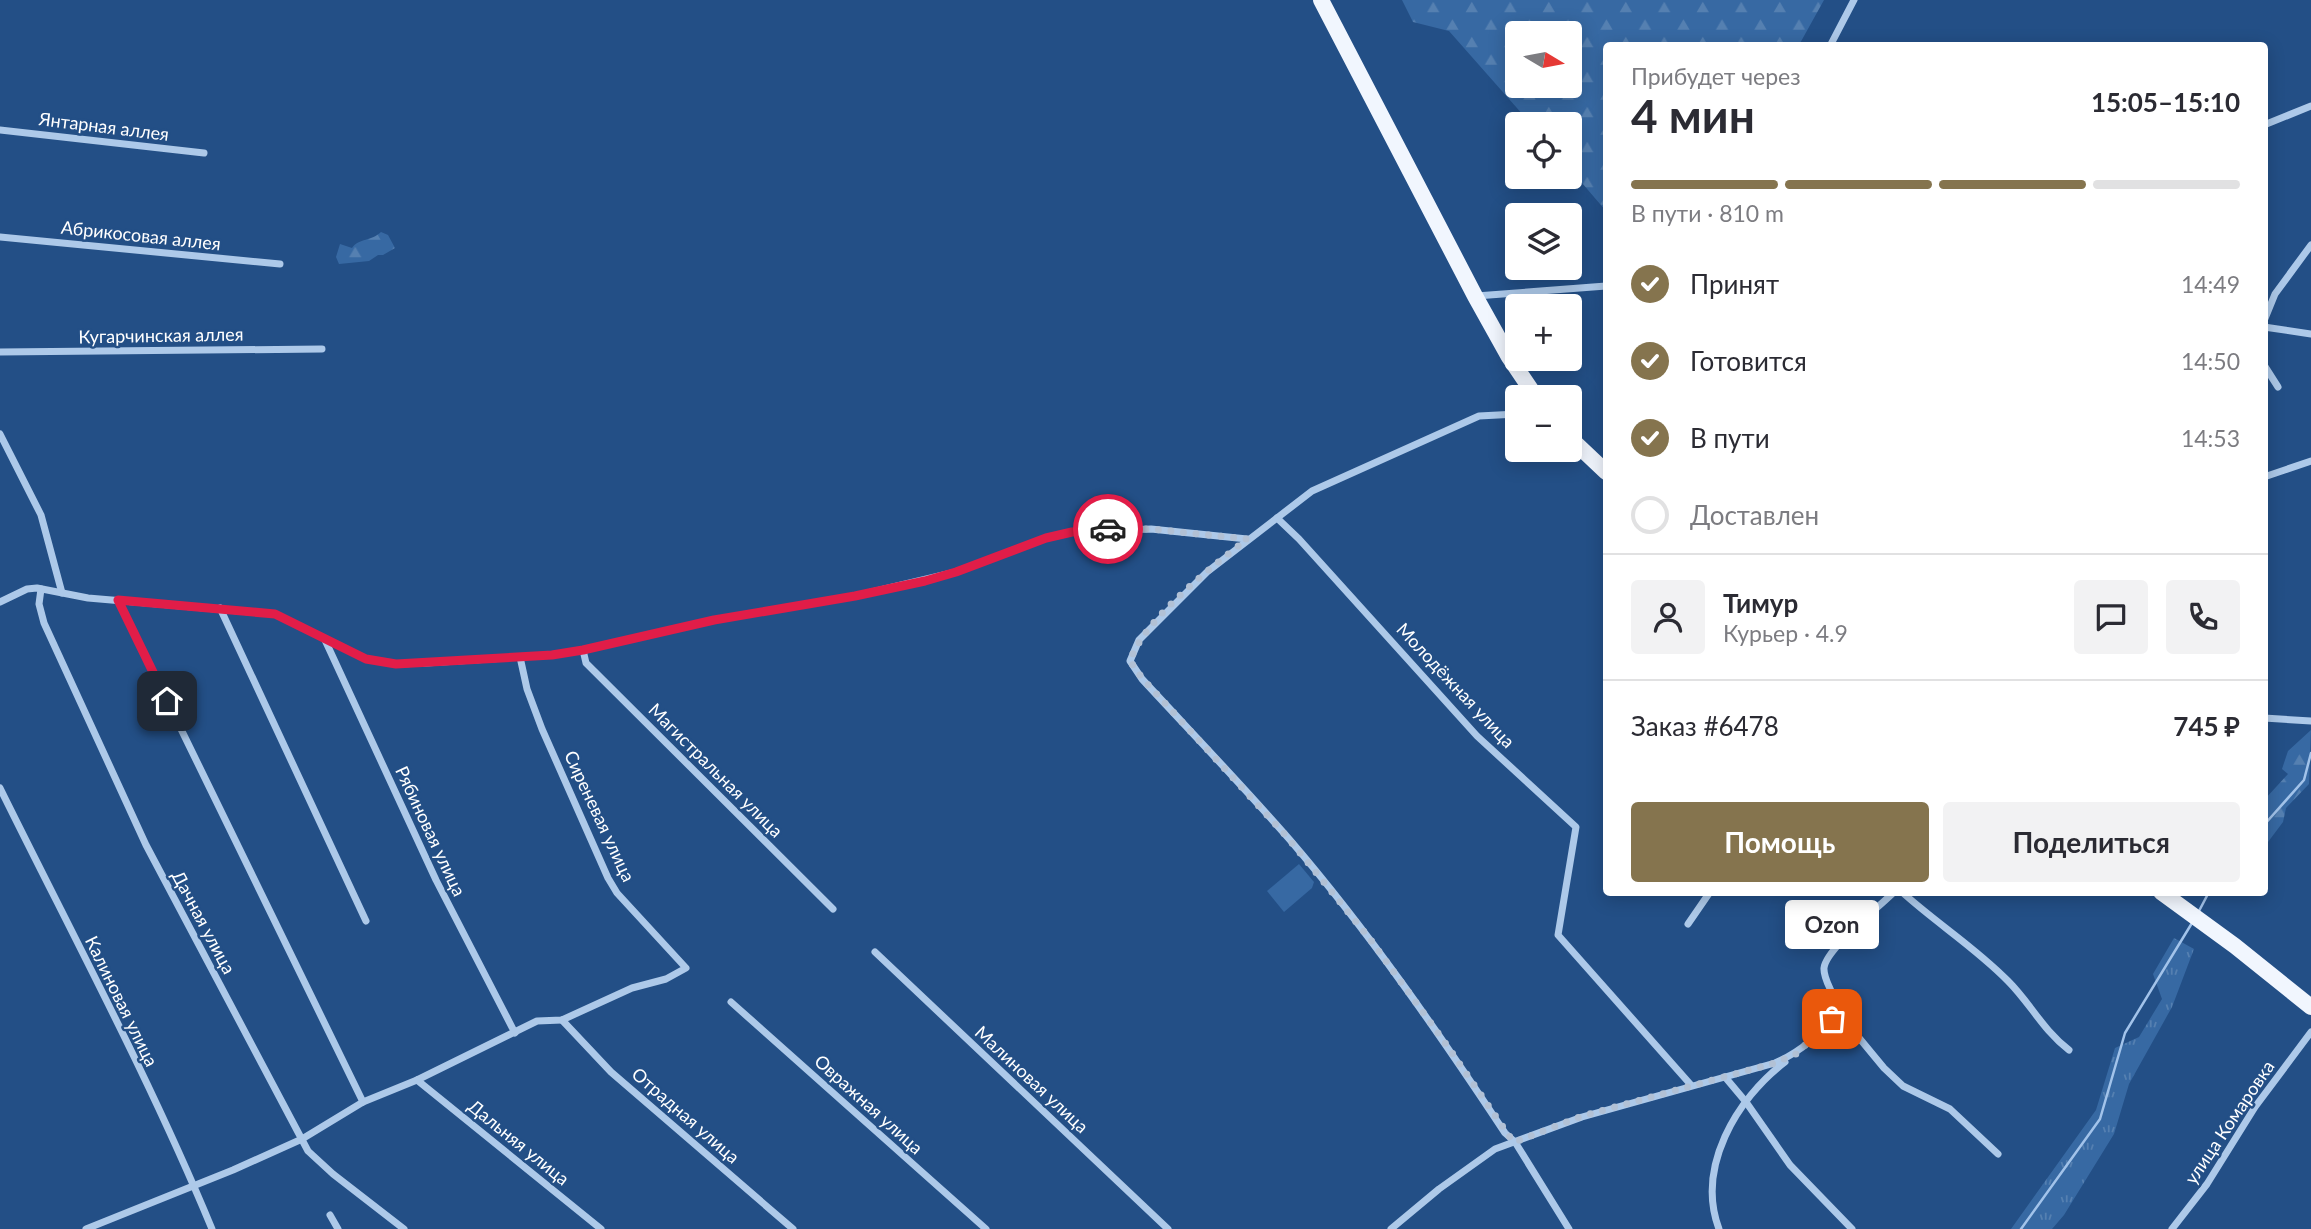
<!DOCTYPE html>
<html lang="ru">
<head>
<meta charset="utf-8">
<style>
	:root { --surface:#fff; --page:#f2f2f3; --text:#2b2b33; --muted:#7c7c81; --line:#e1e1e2; --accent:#85744e }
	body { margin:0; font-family:Lato,sans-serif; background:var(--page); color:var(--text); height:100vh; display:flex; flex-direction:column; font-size:26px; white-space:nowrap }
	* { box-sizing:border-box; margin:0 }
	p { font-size:23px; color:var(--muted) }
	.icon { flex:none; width:38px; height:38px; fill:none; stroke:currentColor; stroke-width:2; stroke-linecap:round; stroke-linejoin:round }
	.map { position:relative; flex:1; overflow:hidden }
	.sheet { position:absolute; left:1603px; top:42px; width:665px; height:854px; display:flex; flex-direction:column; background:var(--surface); border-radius:7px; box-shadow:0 4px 18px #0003 }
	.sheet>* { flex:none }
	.needle { width:46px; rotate:100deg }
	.buttons { position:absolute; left:1505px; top:21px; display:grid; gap:14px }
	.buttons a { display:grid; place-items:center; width:77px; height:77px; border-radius:7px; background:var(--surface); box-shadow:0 4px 18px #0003; font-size:35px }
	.pin { position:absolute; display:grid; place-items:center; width:60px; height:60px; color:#fff; margin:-30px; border-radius:14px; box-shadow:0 4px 10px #0006 }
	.courier { position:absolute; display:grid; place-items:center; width:70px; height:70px; margin:-35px; border:5px solid #e11d48; border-radius:50%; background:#fff; color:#222; box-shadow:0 2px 9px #0007 }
	.bubble { position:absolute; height:49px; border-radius:7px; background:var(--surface); box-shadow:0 4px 18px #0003; font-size:23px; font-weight:700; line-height:49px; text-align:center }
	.summary em { font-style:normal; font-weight:700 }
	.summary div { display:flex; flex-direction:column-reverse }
	.summary { display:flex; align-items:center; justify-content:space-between; height:119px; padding:0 28px }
	h1 { font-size:46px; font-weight:700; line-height:52px }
	.bar { display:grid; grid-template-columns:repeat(4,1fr); gap:10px 7px; align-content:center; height:84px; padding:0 28px }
	.bar i { height:9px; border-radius:5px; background:var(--line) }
	.bar .current { background:var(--accent) }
	.bar p { grid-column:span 4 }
	.line { display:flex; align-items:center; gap:18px; padding:0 28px; border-top:2px solid var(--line) }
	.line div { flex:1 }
	.round { display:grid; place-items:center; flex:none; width:74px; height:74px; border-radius:7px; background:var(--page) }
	ol { padding:0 28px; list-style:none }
	li { display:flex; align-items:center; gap:21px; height:77px }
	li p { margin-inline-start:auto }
	li .icon { padding:7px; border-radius:50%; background:var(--accent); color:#fff; stroke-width:4 }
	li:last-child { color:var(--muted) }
	li i { width:38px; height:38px; border:4px solid var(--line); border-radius:50% }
	.action { display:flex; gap:14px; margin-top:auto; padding:14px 28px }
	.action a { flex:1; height:80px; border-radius:7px; background:var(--accent); color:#fff; font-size:28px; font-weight:700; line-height:80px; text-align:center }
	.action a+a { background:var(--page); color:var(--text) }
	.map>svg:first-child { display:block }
	.grass { fill:url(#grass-tufts) }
	.forest { fill:url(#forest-firs); fill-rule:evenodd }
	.pitch { fill:#3769a3 }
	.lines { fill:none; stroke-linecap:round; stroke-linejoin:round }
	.stream { stroke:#a2c3ea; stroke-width:2.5 }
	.minor { stroke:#adc9e9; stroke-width:7 }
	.primary { stroke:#f1f6fe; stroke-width:16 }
	.done { stroke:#b2c1d5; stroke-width:7; stroke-dasharray:0 12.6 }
	.route { stroke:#e11d48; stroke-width:9 }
	.labels { text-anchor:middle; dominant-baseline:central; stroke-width:5; stroke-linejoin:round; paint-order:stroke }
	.street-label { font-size:18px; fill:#fff; stroke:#234f86 }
</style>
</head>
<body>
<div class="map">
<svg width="2311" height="1229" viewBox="0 0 2311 1229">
	<defs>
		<pattern id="grass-tufts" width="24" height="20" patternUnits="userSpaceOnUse" patternTransform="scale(1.75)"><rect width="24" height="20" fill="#3769a3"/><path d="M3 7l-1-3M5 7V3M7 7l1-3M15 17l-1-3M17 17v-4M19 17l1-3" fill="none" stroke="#5580b1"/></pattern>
		<pattern id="forest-firs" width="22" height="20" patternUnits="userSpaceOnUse" patternTransform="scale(1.75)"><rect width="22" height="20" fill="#3769a3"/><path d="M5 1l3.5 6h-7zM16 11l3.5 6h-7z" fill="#5580b1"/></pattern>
	</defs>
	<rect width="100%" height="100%" fill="#234f86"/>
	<polygon class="grass" points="2174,938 2194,949 2172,1007 2129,1084 2114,1134 2064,1215 2052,1229 2011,1229 2096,1110 2115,1048 2139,1037 2162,999 2153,974"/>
	<g class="forest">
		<path d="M 1402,0 L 1824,0 L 1799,45 L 1606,46 L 1606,211 L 1570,169 L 1570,124 L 1531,124 L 1449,31 L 1413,22 ZM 1517,33 L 1570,33 L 1570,86 L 1517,86 Z"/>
		<path d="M 381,232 L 388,235 L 395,248 L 383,255 L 378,255 L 369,261 L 339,264 L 336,257 L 340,244 L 352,248 C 359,238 372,241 381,232 Z"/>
		<polygon points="2311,730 2309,784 2286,808 2283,822 2265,846 2265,799 2288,774 2282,769 2288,751"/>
	</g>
	<polygon class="pitch" points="1299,864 1314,882 1312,888 1284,912 1267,891"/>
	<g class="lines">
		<g class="stream">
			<polyline points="2264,825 2304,780 2311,753"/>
			<polyline points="2199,911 2209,892"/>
			<polyline points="2021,1229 2100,1119 2125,1033 2192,923"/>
		</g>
		<g class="minor">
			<polyline points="1830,46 1854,0"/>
			<polyline points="2264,125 2311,106"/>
			<polyline points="0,130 204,153"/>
			<polyline points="0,237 280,264"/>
			<polyline points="1476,296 1606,286"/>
			<polyline points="2264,321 2275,294 2311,245"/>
			<polyline points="2264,327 2311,334"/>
			<polyline points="0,352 322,349"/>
			<polyline points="2264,365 2278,387"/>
			<path d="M 1517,414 L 1479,416 L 1312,491 L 1207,572 L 1139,640 L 1130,661 L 1142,679 C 1191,732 1242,785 1290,840 C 1369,932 1438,1032 1505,1133 L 1515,1142 L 1569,1229"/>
			<polyline points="0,434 41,515 62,593"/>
			<polyline points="2264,477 2311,461"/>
			<polyline points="1277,518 1299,539 1477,736 1576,827 1558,935 1691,1085"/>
			<polyline points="41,589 39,604 44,623 146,845 308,1151 333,1174 404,1229"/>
			<polyline points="118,600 363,1102"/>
			<polyline points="0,602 27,589 37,588 88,598 275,614 366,659 396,664 426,663 552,655 583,650 714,620 855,596 956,572 1046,538 1072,532 1151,529 1247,539"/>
			<polyline points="220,608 366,921"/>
			<polyline points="325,640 436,880 515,1033"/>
			<polyline points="583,650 586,663 833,909"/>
			<polyline points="2264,718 2311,721"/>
			<path d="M 0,788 C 72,934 150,1079 212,1229"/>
			<path d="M 1894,892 C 1878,908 1826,949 1824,968 C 1823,982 1837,995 1836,1010 L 1884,1068 L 1903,1086 L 1950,1109 L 1998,1154"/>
			<path d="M 1902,892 C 1936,923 1976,948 2008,981 C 2031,1004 2042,1029 2069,1050"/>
			<polyline points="1688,924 1710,892"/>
			<polyline points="875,952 1168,1229"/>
			<polyline points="731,1002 986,1229"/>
			<polyline points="562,1020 611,1072 793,1229"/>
			<polyline points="1725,1077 1746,1102 1790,1165 1852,1229"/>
			<polyline points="417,1080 601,1229"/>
			<polyline points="330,1215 338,1229"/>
			<polyline points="86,1229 233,1170 302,1139 363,1102 417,1080 537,1021 562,1020 632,988 666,979 686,968 617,893 608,878 542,729 527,689 520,657"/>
			<path d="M 1391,1229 L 1439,1189 L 1495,1149 L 1582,1117 L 1775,1063 C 1798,1053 1825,1033 1836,1010"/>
			<path d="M 1719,1229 C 1696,1168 1736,1099 1785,1062"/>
			<polyline points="2172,1229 2207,1184 2255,1107 2311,1032"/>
		</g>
		<g class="primary">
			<polyline points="1321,0 1475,296 1509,357 1536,397"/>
			<polyline points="1570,438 1606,472"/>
			<polyline points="2161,892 2235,946 2311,1007"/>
		</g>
	</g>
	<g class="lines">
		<path class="done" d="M 1108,529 L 1151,529 L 1247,539 C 1212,567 1144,619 1130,661 L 1142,678 L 1288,838 L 1370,939 L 1446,1044 L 1512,1140 L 1515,1142 L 1582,1116 L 1775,1063 L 1796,1054 L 1832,1019"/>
		<polyline class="route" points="167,701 118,600 275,614 366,659 396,664 552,655 583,650 714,620 855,596 925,581 956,572 1046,538 1072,532 1108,529"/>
	</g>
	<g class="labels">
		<g class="street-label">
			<text transform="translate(104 126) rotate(7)">Янтарная аллея</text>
			<text transform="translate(141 235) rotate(6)">Абрикосовая аллея</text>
			<text transform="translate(161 335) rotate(-1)">Кугарчинская аллея</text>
			<text transform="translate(1456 685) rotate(47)">Молодёжная улица</text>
			<text transform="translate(716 770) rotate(45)">Магистральная улица</text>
			<text transform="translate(600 816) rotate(65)">Сиреневая улица</text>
			<text transform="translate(431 831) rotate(65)">Рябиновая улица</text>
			<text transform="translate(204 922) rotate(62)">Дачная улица</text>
			<text transform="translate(122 1001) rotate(64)">Калиновая улица</text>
			<text transform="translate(1032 1079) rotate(43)">Малиновая улица</text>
			<text transform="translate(869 1104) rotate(42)">Овражная улица</text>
			<text transform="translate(686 1115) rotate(41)">Отрадная улица</text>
			<text transform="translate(2229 1122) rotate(-56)">улица Комаровка</text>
			<text transform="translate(519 1142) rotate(39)">Дальняя улица</text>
		</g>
	</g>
</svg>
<div class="buttons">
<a><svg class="needle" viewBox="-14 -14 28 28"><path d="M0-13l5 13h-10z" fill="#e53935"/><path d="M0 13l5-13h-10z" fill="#7c7c81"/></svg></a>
<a><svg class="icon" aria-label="locate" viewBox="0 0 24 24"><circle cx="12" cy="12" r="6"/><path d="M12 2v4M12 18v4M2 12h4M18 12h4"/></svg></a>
<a><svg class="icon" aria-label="layers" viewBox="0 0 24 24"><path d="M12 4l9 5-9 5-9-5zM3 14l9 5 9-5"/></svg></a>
<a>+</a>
<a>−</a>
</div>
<div class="pin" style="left:1832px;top:1019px;background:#ea580c"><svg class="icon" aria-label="bag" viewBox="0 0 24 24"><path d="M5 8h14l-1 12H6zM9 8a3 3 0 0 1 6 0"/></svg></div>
<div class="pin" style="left:167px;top:701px;background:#1f2937"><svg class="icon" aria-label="home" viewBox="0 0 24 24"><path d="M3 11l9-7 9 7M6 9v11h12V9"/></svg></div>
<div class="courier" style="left:1108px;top:529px"><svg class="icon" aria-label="car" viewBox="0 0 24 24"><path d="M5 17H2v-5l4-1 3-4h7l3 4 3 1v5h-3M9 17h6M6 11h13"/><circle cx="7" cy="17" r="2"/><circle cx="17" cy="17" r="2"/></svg></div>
<div class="bubble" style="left:1785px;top:900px;width:94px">Ozon</div>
<section class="sheet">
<div class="summary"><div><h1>4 мин</h1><p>Прибудет через</p></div><em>15:05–15:10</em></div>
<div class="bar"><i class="current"></i><i class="current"></i><i class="current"></i><i></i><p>В пути · 810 m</p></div>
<ol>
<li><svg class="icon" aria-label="check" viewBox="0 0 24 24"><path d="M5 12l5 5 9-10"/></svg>Принят<p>14:49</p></li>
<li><svg class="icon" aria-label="check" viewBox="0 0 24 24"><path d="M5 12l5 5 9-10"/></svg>Готовится<p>14:50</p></li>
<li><svg class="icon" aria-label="check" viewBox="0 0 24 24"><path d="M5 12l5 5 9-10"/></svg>В пути<p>14:53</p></li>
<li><i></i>Доставлен</li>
</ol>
<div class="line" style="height:126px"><a class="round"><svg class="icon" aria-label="person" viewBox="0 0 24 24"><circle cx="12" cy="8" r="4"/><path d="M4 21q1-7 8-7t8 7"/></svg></a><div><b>Тимур</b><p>Курьер · 4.9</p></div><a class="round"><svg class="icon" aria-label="chat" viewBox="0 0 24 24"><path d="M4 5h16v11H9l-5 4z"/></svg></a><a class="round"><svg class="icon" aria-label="phone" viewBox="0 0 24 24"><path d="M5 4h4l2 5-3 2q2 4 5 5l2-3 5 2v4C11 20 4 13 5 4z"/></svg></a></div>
<div class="line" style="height:91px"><div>Заказ #6478</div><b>745 ₽</b></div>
<div class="action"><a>Помощь</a><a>Поделиться</a></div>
</section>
</div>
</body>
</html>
